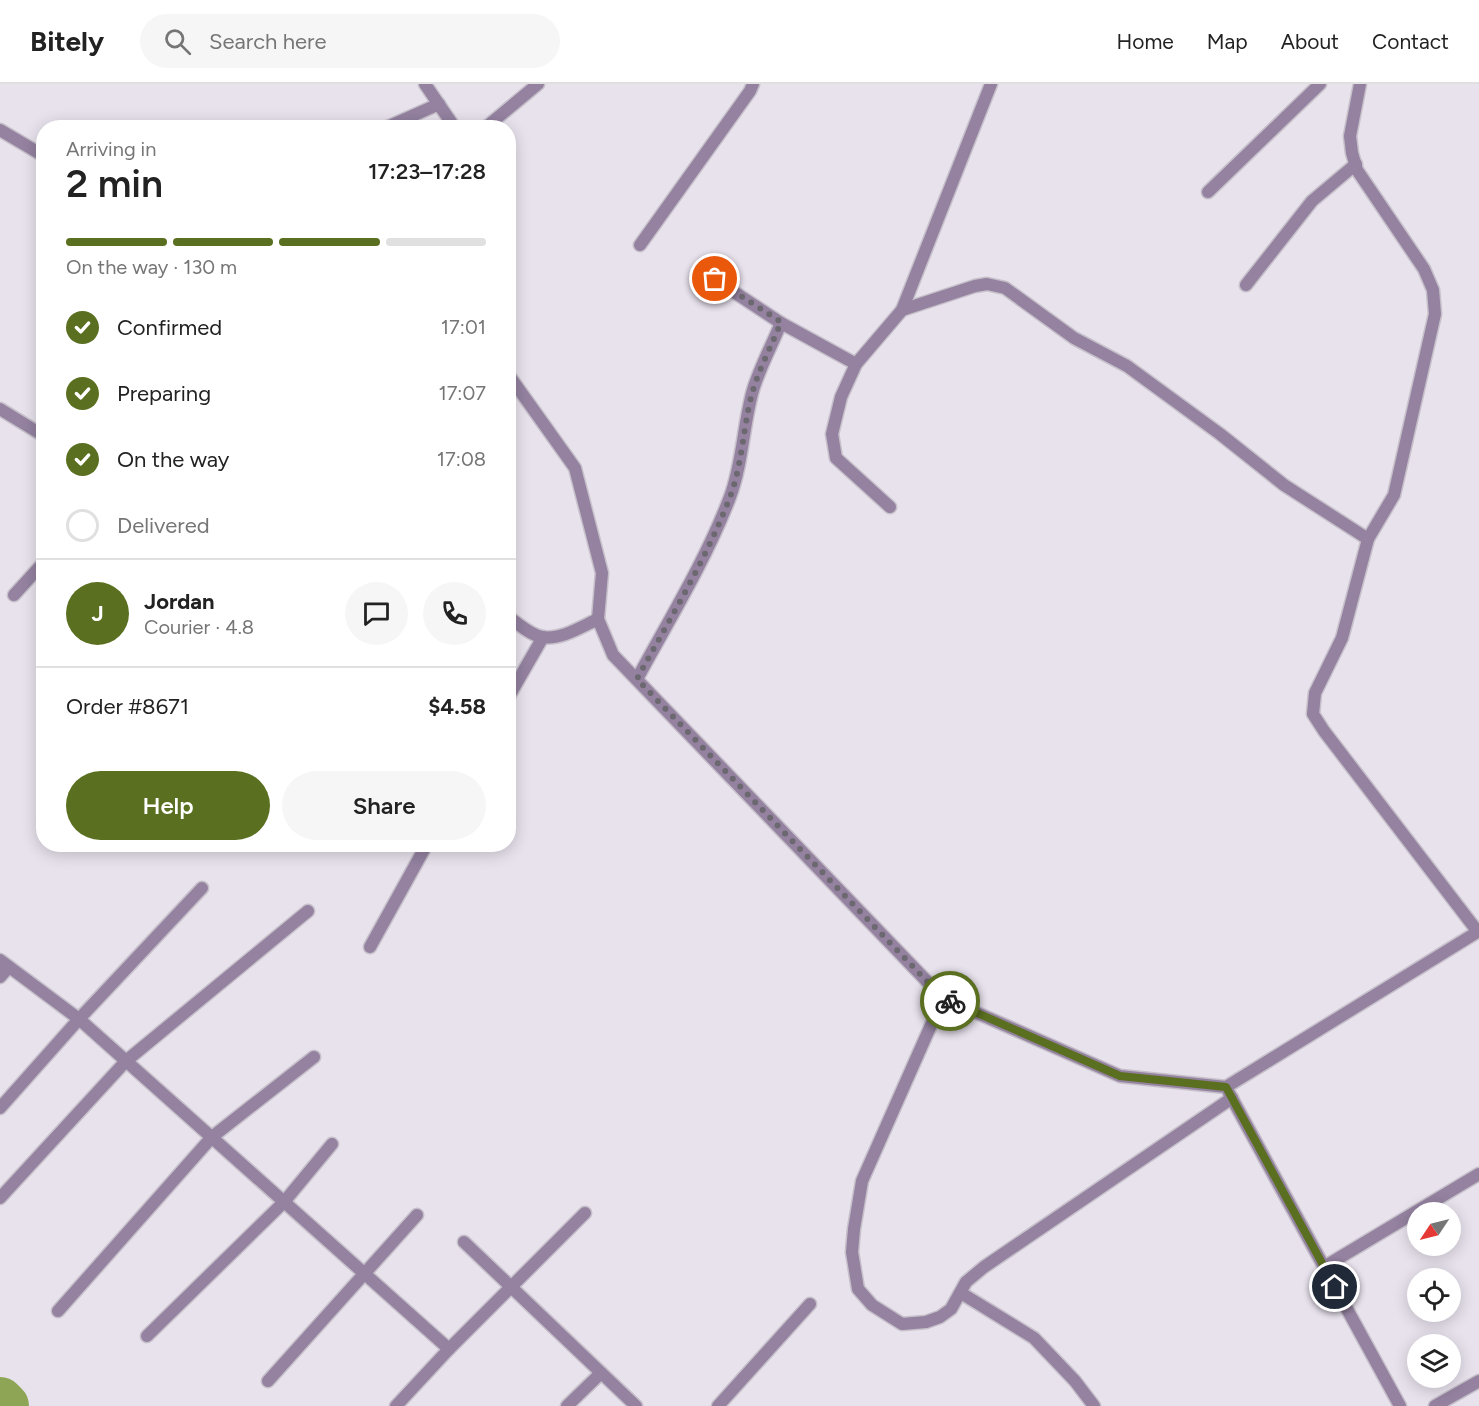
<!DOCTYPE html>
<html lang="en">
<head>
<meta charset="utf-8">
<style>
	:root { --surface:#fff; --page:#f6f6f6; --text:#222; --muted:#767676; --line:#e0e0e0; --accent:#5a6f1f }
	body { margin:0; font-family:Figtree,sans-serif; background:var(--page); color:var(--text); height:100vh; display:flex; flex-direction:column; font-size:22px; white-space:nowrap }
	* { box-sizing:border-box; margin:0 }
	p { font-size:20px; color:var(--muted) }
	.icon { flex:none; width:33px; height:33px; fill:none; stroke:currentColor; stroke-width:2; stroke-linecap:round; stroke-linejoin:round }
	.map { position:relative; flex:1; overflow:hidden }
	.side { position:absolute; left:36px; top:36px; width:480px; height:732px; display:flex; flex-direction:column; background:var(--surface); border-radius:24px; box-shadow:0 3px 15px #0003 }
	.side>* { flex:none }
	.needle { width:39px; rotate:235deg }
	.buttons { position:absolute; left:1407px; top:1118px; display:grid; gap:12px }
	.buttons a { display:grid; place-items:center; width:54px; height:54px; border-radius:50%; background:var(--surface); box-shadow:0 3px 15px #0003; font-size:30px }
	.pin { position:absolute; display:grid; place-items:center; width:51px; height:51px; color:#fff; margin:-26px; border:3px solid #fff; border-radius:50%; box-shadow:0 2px 6px #0007 }
	.courier { position:absolute; display:grid; place-items:center; width:60px; height:60px; margin:-30px; border:4px solid #5a6f1f; border-radius:50%; background:#fff; color:#222; box-shadow:0 2px 8px #0007 }
	.head em { font-style:normal; font-weight:600 }
	.head div { display:flex; flex-direction:column-reverse }
	.head { display:flex; align-items:center; justify-content:space-between; height:102px; padding:0 30px }
	h1 { font-size:39px; font-weight:600; line-height:45px }
	.bar { display:grid; grid-template-columns:repeat(4,1fr); gap:9px 6px; align-content:center; height:72px; padding:0 30px }
	.bar i { height:8px; border-radius:4px; background:var(--line) }
	.bar .active { background:var(--accent) }
	.bar p { grid-column:span 4 }
	.line { display:flex; align-items:center; gap:15px; padding:0 30px; border-top:2px solid var(--line) }
	.line div { flex:1 }
	.round { display:grid; place-items:center; flex:none; width:63px; height:63px; border-radius:32px; background:var(--page) }
	ol { padding:0 30px; list-style:none }
	li { display:flex; align-items:center; gap:18px; height:66px }
	li p { margin-inline-start:auto }
	li .icon { padding:6px; border-radius:50%; background:var(--accent); color:#fff; stroke-width:4 }
	li:last-child { color:var(--muted) }
	li i { width:33px; height:33px; border:3px solid var(--line); border-radius:50% }
	.action { display:flex; gap:12px; margin-top:auto; padding:12px 30px }
	.action a { flex:1; height:69px; border-radius:36px; background:var(--accent); color:#fff; font-size:24px; font-weight:600; line-height:69px; text-align:center }
	.action a+a { background:var(--page); color:var(--text) }
	header { display:flex; align-items:center; gap:36px; box-sizing:border-box; height:84px; padding:0 30px; background:var(--surface); border-bottom:2px solid var(--line) }
	header strong { font-size:28px }
	nav { display:flex; gap:33px; margin-inline-start:auto; font-size:21px }
	.search { width:420px; height:54px; background:var(--page); display:flex; align-items:center; gap:15px; box-sizing:border-box; padding:0 21px; border-radius:33px; color:var(--muted); font-size:22px }
	.map>svg:first-child { display:block }
	.lines { fill:none; stroke-linecap:round; stroke-linejoin:round }
	.river { stroke:#8da555; stroke-width:48 }
	.street-casing { stroke:#c6c0ca; stroke-width:15 }
	.street { stroke:#9482a0; stroke-width:12 }
	.done { stroke:#6c686f; stroke-width:6; stroke-dasharray:0 10.8 }
	.route { stroke:#5a6f1f; stroke-width:8 }
</style>
</head>
<body>
<header>
<strong>Bitely</strong>
<div class="search"><svg class="icon" aria-label="search" viewBox="0 0 24 24"><circle cx="10" cy="10" r="6"/><path d="M15 15l6 6"/></svg>Search here</div>
<nav><a>Home</a><a>Map</a><a>About</a><a>Contact</a></nav>
</header>
<div class="map">
<svg width="1479" height="1322" viewBox="0 0 1479 1322">
	<rect width="100%" height="100%" fill="#e8e2ed"/>
	<g class="lines">
		<polyline class="river" points="0,1317 5,1322"/>
		<g class="street-casing">
			<g id="street">
				<polyline points="425,0 455,44"/>
				<polyline points="1360,0 1350,52 1352,69 1357,86 1424,185 1433,206 1435,230 1394,411 1368,455 1342,554 1315,609 1313,630 1324,647 1478,848"/>
				<polyline points="385,44 439,20"/>
				<polyline points="485,44 538,0"/>
				<polyline points="0,46 44,72"/>
				<polyline points="1208,108 1320,0"/>
				<polyline points="640,161 750,7 753,0"/>
				<polyline points="699,185 781,239 856,280"/>
				<polyline points="1246,201 1312,117 1356,80"/>
				<polyline points="902,226 975,202 987,200 1005,204 1074,254 1127,282 1220,350 1284,401 1368,455"/>
				<polyline points="508,290 575,384 602,489 598,535 613,571 943,914 1120,992 1226,1003 1479,847"/>
				<polyline points="0,325 44,352"/>
				<polyline points="890,423 836,374 832,350 841,313 856,280 902,226 991,0"/>
				<polyline points="14,511 44,478"/>
				<path d="M 508,533 C 518,539 530,551 542,553 C 561,556 581,543 598,535"/>
				<path d="M 637,595 C 669,536 706,476 730,413 C 743,378 743,341 753,306 C 760,283 772,261 781,239"/>
				<polyline points="508,614 543,553"/>
				<polyline points="370,863 427,760"/>
				<polyline points="0,876 79,935 449,1265"/>
				<polyline points="0,893 9,883"/>
				<polyline points="943,914 862,1097 854,1145 852,1168 858,1205 872,1221 902,1240 926,1238 940,1233 951,1225 966,1198 984,1183 1232,1014"/>
				<polyline points="1229,1009 1400,1322"/>
				<polyline points="0,1024 79,935 202,804"/>
				<polyline points="0,1114 126,977 308,827"/>
				<polyline points="464,1158 636,1322"/>
				<polyline points="1324,1183 1479,1090"/>
				<polyline points="961,1209 1034,1254 1075,1297 1094,1322"/>
				<polyline points="58,1227 212,1053 314,973"/>
				<polyline points="147,1252 284,1118 332,1060"/>
				<polyline points="268,1297 417,1131"/>
				<polyline points="396,1322 449,1265 585,1129"/>
				<polyline points="567,1322 601,1289"/>
				<polyline points="718,1322 810,1220"/>
				<polyline points="1435,1322 1479,1297"/>
			</g>
		</g>
		<use href="#street" class="street"/>
	</g>
	<g class="lines">
		<path class="done" d="M 715,195 L 781,238 C 772,261 760,283 753,306 C 743,341 743,378 730,413 C 706,476 669,536 637,595 L 943,914 L 950,917"/>
		<polyline class="route" points="950,917 1120,992 1226,1003 1335,1203"/>
	</g>
</svg>
<div class="buttons">
<a><svg class="needle" viewBox="-14 -14 28 28"><path d="M0-13l5 13h-10z" fill="#e53935"/><path d="M0 13l5-13h-10z" fill="#767676"/></svg></a>
<a><svg class="icon" aria-label="locate" viewBox="0 0 24 24"><circle cx="12" cy="12" r="6"/><path d="M12 2v4M12 18v4M2 12h4M18 12h4"/></svg></a>
<a><svg class="icon" aria-label="layers" viewBox="0 0 24 24"><path d="M12 4l9 5-9 5-9-5zM3 14l9 5 9-5"/></svg></a>
</div>
<div class="pin" style="left:715px;top:195px;background:#ea580c"><svg class="icon" aria-label="bag" viewBox="0 0 24 24"><path d="M5 8h14l-1 12H6zM9 8a3 3 0 0 1 6 0"/></svg></div>
<div class="pin" style="left:1335px;top:1203px;background:#1f2937"><svg class="icon" aria-label="home" viewBox="0 0 24 24"><path d="M3 11l9-7 9 7M6 9v11h12V9"/></svg></div>
<div class="courier" style="left:950px;top:917px"><svg class="icon" aria-label="bike" viewBox="0 0 24 24"><circle cx="6" cy="16" r="4"/><circle cx="18" cy="16" r="4"/><path d="M6 16l4-8h5l3 8M10 8l3 8H6M13 5h3"/></svg></div>
<section class="side">
<div class="head"><div><h1>2 min</h1><p>Arriving in</p></div><em>17:23–17:28</em></div>
<div class="bar"><i class="active"></i><i class="active"></i><i class="active"></i><i></i><p>On the way · 130 m</p></div>
<ol>
<li><svg class="icon" aria-label="check" viewBox="0 0 24 24"><path d="M5 12l5 5 9-10"/></svg>Confirmed<p>17:01</p></li>
<li><svg class="icon" aria-label="check" viewBox="0 0 24 24"><path d="M5 12l5 5 9-10"/></svg>Preparing<p>17:07</p></li>
<li><svg class="icon" aria-label="check" viewBox="0 0 24 24"><path d="M5 12l5 5 9-10"/></svg>On the way<p>17:08</p></li>
<li><i></i>Delivered</li>
</ol>
<div class="line" style="height:108px"><b class="round" style="background:var(--accent);color:#fff">J</b><div><b>Jordan</b><p>Courier · 4.8</p></div><a class="round"><svg class="icon" aria-label="chat" viewBox="0 0 24 24"><path d="M4 5h16v11H9l-5 4z"/></svg></a><a class="round"><svg class="icon" aria-label="phone" viewBox="0 0 24 24"><path d="M5 4h4l2 5-3 2q2 4 5 5l2-3 5 2v4C11 20 4 13 5 4z"/></svg></a></div>
<div class="line" style="height:78px"><div>Order #8671</div><b>$4.58</b></div>
<div class="action"><a>Help</a><a>Share</a></div>
</section>
</div>
</body>
</html>
